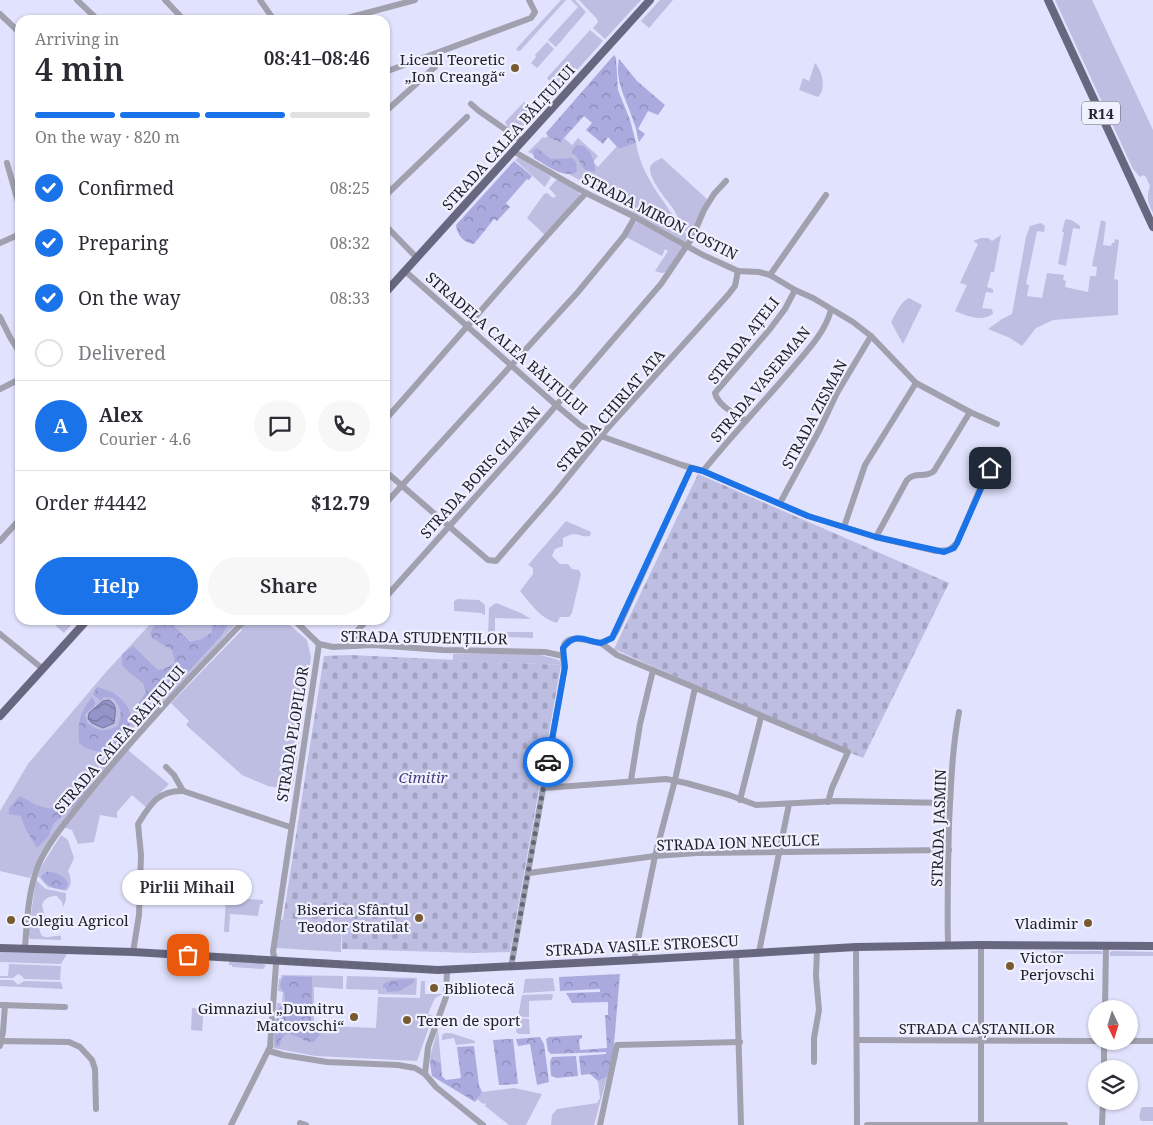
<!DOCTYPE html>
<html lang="en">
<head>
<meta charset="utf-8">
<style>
	:root { --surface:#fff; --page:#f7f7f7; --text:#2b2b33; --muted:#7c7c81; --line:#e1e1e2; --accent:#1a73e8 }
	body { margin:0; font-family:"Noto Serif",serif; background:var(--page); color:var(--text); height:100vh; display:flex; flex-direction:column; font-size:19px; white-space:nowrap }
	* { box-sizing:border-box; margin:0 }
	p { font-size:16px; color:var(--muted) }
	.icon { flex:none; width:28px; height:28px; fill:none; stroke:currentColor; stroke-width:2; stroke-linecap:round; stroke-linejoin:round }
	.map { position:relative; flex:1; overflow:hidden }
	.sheet { position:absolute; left:15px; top:15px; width:375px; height:610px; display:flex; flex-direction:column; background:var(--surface); border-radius:15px; box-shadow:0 1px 4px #0004 }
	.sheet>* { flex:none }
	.needle { width:32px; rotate:176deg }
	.buttons { position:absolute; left:1088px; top:1000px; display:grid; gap:10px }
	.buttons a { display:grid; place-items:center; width:50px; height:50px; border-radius:50%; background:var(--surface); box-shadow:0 1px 4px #0004; font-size:25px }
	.pin { position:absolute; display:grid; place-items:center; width:42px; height:42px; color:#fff; margin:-21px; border-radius:10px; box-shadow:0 2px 8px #0006 }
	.courier { position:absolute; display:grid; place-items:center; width:50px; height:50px; margin:-25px; border:4px solid #1a73e8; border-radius:50%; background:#fff; color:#222; box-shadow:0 1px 6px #0007 }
	.bubble { position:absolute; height:35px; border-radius:18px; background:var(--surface); box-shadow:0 1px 4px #0004; font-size:16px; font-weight:600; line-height:35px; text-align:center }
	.overview em { font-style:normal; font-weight:600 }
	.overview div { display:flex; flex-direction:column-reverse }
	.overview { display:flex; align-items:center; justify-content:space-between; height:85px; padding:0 20px }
	h1 { font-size:32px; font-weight:600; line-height:38px }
	.bar { display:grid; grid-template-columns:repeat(4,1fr); gap:8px 5px; align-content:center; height:60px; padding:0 20px }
	.bar i { height:6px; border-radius:4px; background:var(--line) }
	.bar .on { background:var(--accent) }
	.bar p { grid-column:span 4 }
	.line { display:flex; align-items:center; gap:12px; padding:0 20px; border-top:1px solid var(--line) }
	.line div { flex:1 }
	.round { display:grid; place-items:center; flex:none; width:52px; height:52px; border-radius:26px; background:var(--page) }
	ol { padding:0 20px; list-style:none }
	li { display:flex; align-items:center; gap:15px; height:55px }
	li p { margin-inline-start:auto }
	li .icon { padding:5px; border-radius:50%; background:var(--accent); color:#fff; stroke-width:4 }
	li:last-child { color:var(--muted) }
	li i { width:28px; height:28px; border:2px solid var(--line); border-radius:50% }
	.button { display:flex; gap:10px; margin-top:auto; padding:10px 20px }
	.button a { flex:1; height:58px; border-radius:30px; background:var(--accent); color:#fff; font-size:20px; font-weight:600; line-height:58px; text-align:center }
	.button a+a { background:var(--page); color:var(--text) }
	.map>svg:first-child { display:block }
	.green { fill:#bdbee2 }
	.forest { fill:url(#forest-crowns) }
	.cemetery { fill:url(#cemetery-stones) }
	.water { fill:url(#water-waves); stroke:#72729a }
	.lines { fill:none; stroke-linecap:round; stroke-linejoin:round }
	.minor { stroke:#a0a0af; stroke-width:6 }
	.major { stroke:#676880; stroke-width:8 }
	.done { stroke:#646576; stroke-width:5; stroke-dasharray:0 9 }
	.route { stroke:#1a73e8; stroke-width:6 }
	.poi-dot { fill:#795a2f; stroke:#f0f1fe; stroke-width:2 }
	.labels { text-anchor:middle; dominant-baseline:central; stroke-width:4.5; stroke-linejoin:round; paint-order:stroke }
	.shield { fill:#f0f1fe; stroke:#5f5f6c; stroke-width:1 }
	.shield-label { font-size:14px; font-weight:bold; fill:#21212d }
	.poi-label { font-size:15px; fill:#21212d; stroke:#f0f1fe; text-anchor:end }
	.street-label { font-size:15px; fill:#21212d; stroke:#f0f1fe }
	.park-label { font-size:15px; font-style:italic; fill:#423d7d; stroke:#f0f1fe }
</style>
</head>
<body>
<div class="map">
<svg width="1153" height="1125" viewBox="0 0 1153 1125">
	<defs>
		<pattern id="forest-crowns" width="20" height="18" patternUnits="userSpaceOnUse" patternTransform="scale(1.25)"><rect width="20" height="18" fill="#aaaadf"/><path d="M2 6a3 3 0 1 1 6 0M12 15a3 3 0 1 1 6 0" fill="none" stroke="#8a8ab5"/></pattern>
		<pattern id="cemetery-stones" width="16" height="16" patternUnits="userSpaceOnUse" patternTransform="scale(1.25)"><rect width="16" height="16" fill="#bdbee2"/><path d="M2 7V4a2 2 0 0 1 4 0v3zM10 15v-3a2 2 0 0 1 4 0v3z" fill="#a2a3c2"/></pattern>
		<pattern id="water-waves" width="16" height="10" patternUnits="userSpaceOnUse" patternTransform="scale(1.25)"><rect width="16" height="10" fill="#9494c8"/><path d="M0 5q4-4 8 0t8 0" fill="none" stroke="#7878a3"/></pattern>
	</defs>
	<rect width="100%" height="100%" fill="#e1e2fd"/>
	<g class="green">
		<polygon points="561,0 566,0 520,51 518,51 516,49"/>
		<polygon points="571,0 575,0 586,12 556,47 548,40 578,7"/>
		<polygon points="579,0 641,0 605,39 593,28 598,22 597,19"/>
		<polygon points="660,0 673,0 649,28 641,21"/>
		<path d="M 1055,0 L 1092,0 L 1153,130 L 1153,213 C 1148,203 1146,197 1150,186 L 1146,177 L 1143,175 L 1140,177 L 1133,169 Z"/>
		<polygon points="590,30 603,41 547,104 538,96 550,82 547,78"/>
		<polygon points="547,42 554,49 537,68 531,63 536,57 535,55"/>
		<path d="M 815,63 C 822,70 827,89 818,97 L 799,90 L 803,78 L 809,81 Z"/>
		<polygon points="534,99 543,107 518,134 507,126 505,122 524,102 528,105"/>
		<path d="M 547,136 L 549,138 L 562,143 L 564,138 L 572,145 L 578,138 L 598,156 L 593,162 L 598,167 L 617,146 L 619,149 L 636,143 C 641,177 668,206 686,234 L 686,242 L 626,209 L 609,196 L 528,152 L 543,137 L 546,138 Z"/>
		<polygon points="519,157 551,177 545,187 515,160"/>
		<path d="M 662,158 L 707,199 L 690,238 C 684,230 679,219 674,210 C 668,201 649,180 650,168 C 651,163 657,160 662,158 Z"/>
		<polygon points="557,179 579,192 580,196 545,235 527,218 544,194 547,193 553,198 556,196 549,188"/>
		<polygon points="1067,219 1073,221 1080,226 1080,229 1073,228 1066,266 1058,264 1064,232 1062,232 1065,220"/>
		<polygon points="1101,220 1106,222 1103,245 1111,246 1112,243 1114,243 1115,239 1119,240 1114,279 1118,280 1118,315 1053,320 1036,328 1022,346 1010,338 988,329 1002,319 1012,314 1026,237 1030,226 1041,223 1045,226 1044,232 1037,231 1026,284 1029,285 1027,296 1042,298 1047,273 1064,275 1063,280 1066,281 1065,287 1088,292 1090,276 1096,276 1097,267 1092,266"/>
		<polygon points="637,221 684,247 666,272 662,273 655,271 668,251 665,249 662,256 626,237"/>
		<path d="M 1001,235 L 994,272 L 991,272 L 987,287 L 993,289 L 993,293 L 986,292 L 982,308 L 992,309 L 993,314 C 981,322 967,316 955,311 L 967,285 L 960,283 L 978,244 L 973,241 L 981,238 L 988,238 L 992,241 Z"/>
		<path d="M 909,298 L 922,305 L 903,344 L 891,322 C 896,314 900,302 909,298 Z"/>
		<path d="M 566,521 L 591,532 L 590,536 C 577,538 579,530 563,538 L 563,546 L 555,549 L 552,556 L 560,564 L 568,564 L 572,569 L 579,570 L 581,574 L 572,613 L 569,617 L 560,617 L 557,623 C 541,619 530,603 520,591 L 533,574 L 533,568 L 528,565 Z"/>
		<polygon points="458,599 479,600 485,605 485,615 482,614 482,613 454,611 454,601"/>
		<polygon points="496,603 521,613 531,619 495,618 495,632 533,632 533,638 488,636 489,608"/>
		<polygon points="49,620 73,620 75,621 64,633"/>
		<polygon points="154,620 284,620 307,640 311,657 292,790 268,786 242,775 186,725 189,721 171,703 242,630 236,624 123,746 169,784 146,807 132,795 117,812 117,818 100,815 94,842 78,844 72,830 59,826 41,852 30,878 0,871 0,811 28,764 106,672"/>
		<polygon points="453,654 537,654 559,660 561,665 453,660"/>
		<path d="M 61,835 L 68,840 L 74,858 L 68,871 C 71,878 73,885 66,891 L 48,887 L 38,876 L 41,867 Z"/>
		<path d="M 36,880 L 46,889 L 66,893 L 66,900 L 63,907 L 62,902 L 57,896 C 50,896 44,898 42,905 L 45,917 L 39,924 L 40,932 L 42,936 C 49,939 55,935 61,936 L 61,940 L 30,939 L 28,934 Z"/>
		<polygon points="226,898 263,900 263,904 260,904 258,916 230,914 229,932 225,932 224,931"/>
		<polygon points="283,919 341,921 341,952 276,948 281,920"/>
		<polygon points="1051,951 1102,951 1103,954 1051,954"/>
		<polygon points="1113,951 1153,952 1153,956 1110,956 1110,952"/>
		<polygon points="0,952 67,954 61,964 0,962"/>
		<polygon points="229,961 260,963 266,965 263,969 232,967 232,965 229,965"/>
		<polygon points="9,964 61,966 60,980 24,979 22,976 18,974 13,978 0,978 0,976 8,976"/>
		<polygon points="281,975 343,976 343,989 314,987 314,1021 326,1021 327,1026 376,1028 378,997 420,998 421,981 425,981 425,994 443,994 435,998 428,1014 433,1016 417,1061 316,1056 273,1048 277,1003 282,1003 283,992 278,991 279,979 281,978"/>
		<polygon points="347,976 417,978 416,995 378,994 378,990 346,989"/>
		<polygon points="553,978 555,991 523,993 525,979"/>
		<polygon points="0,980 13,980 18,985 24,981 61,982 63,989 0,986"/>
		<polygon points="553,994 552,1000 529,1001 529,1017 518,1017 522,995"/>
		<polygon points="192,1008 204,1009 202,1031 191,1030"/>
		<polygon points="518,1018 529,1019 530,1034 519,1034 516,1032"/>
		<polygon points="438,1029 441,1063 433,1058 430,1063 430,1056"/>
		<polygon points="445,1033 451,1033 475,1041 475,1043 456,1045 454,1038 442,1040 442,1035"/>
		<polygon points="607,1077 594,1125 551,1125 552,1115 557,1109 597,1103 600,1098 598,1081"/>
		<polygon points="514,1088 542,1094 526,1125 509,1125 485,1106 486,1104 484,1103 483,1104 477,1099 482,1092"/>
		<path d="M 1142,1107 L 1153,1107 L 1153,1121 L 1141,1121 C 1138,1117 1140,1111 1142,1107 Z"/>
	</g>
	<g class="forest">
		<polygon points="614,55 616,58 618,90 630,120 636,143 619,149 608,137 603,144 586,130 592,123 584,116 563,139 562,143 549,138 546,133"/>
		<path d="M 619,59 L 637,81 L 665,105 L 658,115 L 648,111 L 638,129 L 645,134 L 639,142 C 637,136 637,129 634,123 C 628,102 614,82 619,59 Z"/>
		<path d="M 577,145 L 584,146 C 591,153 596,162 595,172 L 585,170 L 576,156 L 572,153 L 573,149 Z"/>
		<path d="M 537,148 L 551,159 L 572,158 L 576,162 L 577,172 C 563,179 546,165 534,158 L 533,151 Z"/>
		<path d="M 514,161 L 532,176 L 529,180 L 527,179 L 506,203 L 510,207 L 497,221 L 494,219 L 474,244 C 464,243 457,235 456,225 Z"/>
		<polygon points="163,620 168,620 190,642 202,639 212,632 212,622 208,620 229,620 228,625 221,636 147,716 139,713 136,707 146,692 143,683 131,674 122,665 122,654 133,646 158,670 164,669 175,663 172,650 152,638 150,633 157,622"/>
		<path d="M 97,687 C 102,689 108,690 112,692 C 139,710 133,726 118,749 C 104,753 91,753 79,743 C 78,723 79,713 92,697 L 95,702 L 94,707 L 85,714 L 87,723 C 100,732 104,732 118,726 C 122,712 122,709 113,698 L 104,697 L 101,701 L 93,694 Z"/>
		<path d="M 95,773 L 92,784 L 75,805 L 54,823 L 48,837 L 37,848 L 25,828 L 21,816 L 9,814 L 9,808 L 20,796 L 36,805 L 50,809 C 70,798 76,794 86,774 Z"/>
		<path d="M 46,872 C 54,871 64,875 68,883 L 66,889 C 56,890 44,886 41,876 Z"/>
		<polygon points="620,974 613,1055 607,1077 598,1081 590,1074 581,1075 579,1056 606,1054 606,1052 551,1054 548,1051 546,1039 549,1037 582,1035 582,1038 579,1039 580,1050 607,1048 605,1015 608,1015 608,1002 572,1003 566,993 600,992 600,989 560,991 559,977"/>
		<path d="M 284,976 L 312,977 L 312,1010 L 311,1022 L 316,1025 L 324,1025 L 328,1029 L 327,1033 L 320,1034 L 314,1042 C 304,1043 297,1034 286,1034 L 281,1039 L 280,1045 L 277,1047 L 275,1045 C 274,1036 274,1019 278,1010 C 280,1006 284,1005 285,1000 C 287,987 274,992 284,976 Z"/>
		<polygon points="414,979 414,982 400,991 388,992 386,990 386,988 383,988 383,984 392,980"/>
		<polygon points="540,1037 544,1044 549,1082 537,1085 530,1044 518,1046 516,1039"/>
		<polygon points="511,1039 513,1039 518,1084 499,1085 493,1040"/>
		<polygon points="474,1046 479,1085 482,1092 475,1102 432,1076 430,1063 432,1058 441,1063 442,1076 446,1080 461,1078 457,1047"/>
		<polygon points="576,1056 578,1076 557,1078 551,1076 550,1062 552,1057"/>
	</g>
	<g class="cemetery">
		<polygon points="698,474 949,583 863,758 796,730 614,649"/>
		<polygon points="350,655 561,665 510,952 473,953 342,949 341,921 283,919 324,656"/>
	</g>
	<path class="water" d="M 109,700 C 118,705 115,713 114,723 L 103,728 L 92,723 L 88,719 L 89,713 L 103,701 Z"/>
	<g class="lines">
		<g class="minor">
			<polyline points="77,0 98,20"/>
			<polyline points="165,0 184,20"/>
			<polyline points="260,0 274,20"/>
			<polyline points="0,14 20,33"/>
			<polyline points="340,20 415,0"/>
			<polyline points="385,72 531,18 535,12 529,0"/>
			<polyline points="471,104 479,111 522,141"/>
			<polyline points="385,112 436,66 435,54"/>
			<polyline points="513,151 586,193 635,217 703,255 738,271 759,272 770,275 795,290 813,298 853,322 871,336 916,383 970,412 997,424"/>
			<polyline points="7,163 20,209"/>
			<polyline points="385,196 467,117"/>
			<polyline points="385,225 417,258"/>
			<polyline points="0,243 20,234"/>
			<polyline points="405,271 556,405 580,425 595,434 682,465 703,471 808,516 876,537 936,551 949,550 957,543 985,477 995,458"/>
			<polyline points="770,275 826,195"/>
			<polyline points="0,317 11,339 20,353"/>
			<polyline points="0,389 20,379"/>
			<path d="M 385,420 C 452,345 517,267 586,193"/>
			<path d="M 746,421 C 736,414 718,406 715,393 L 770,329 L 785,309 L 795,290"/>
			<polyline points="385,471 488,560 496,561 555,493 607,429 728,295 735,286 738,271"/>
			<path d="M 703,471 C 731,436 762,404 791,370 C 806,352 825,333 831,310"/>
			<polyline points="780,503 820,429 837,393 871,336"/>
			<polyline points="385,504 578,292 624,236 635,217"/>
			<polyline points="844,527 865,465 916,383"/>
			<path d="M 876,537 L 907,480 C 915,471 925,479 934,471 L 970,412"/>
			<polyline points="0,541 20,519"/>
			<polyline points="385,598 522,445 661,284 692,238 704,210 714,194 726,181"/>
			<polyline points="294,620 319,644 333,647 373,645 443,650 545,652 563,656"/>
			<polyline points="0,634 43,669"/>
			<polyline points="601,643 617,655 848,752 832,788 828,802"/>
			<polyline points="356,646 358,630 367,620"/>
			<polyline points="166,767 174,775 183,791 290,827"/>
			<polyline points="631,780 640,724 653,670"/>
			<polyline points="544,788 666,779 686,783 729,795 756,805 837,801 950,803"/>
			<polyline points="740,800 761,717"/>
			<polyline points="529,873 655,856 697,853 949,850"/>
			<path d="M 948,945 C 947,904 948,864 949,823 C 951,786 952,749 959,712"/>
			<polyline points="981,945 981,1125"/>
			<polyline points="856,947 857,1125"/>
			<path d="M 25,948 C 27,920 28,892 38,866 C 46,845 68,819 83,800 C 133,737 189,678 245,620"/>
			<path d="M 133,952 L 139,915 L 141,855 L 138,824 C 150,805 158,790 183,791"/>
			<polyline points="759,952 789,804"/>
			<polyline points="736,954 741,1125"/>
			<polyline points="634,960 655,856 675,780 695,688"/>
			<path d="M 511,967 L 564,672 C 565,665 562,658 563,651 C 564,630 589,642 601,643 L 612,638 L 617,630 L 691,468"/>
			<polyline points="0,1005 65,1007"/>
			<polyline points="1105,1009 1106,946"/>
			<polyline points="857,1040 1096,1041"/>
			<polyline points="1,1041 3,1032 5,1005"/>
			<polyline points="1129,1041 1153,1041"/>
			<polyline points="0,1046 1,1041 69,1042 80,1047 92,1060 95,1069 96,1109"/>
			<polyline points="269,1051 283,1055 327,1062 398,1065 415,1068 425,1074 436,1087 483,1125"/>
			<polyline points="814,1062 814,1038 819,1010 816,976 817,949"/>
			<polyline points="1104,1069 1104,1041"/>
			<polyline points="425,1074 428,1047 446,997 447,970"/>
			<polyline points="300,1123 306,1125"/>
			<polyline points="231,1125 270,1047 276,964 273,952 319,644"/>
			<polyline points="600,1125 617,1045 740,1042"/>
			<polyline points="867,1125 1065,1125"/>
			<polyline points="1102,1125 1103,1101"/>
		</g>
		<g class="major">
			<polyline points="1048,0 1153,227"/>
			<polyline points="385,293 650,0"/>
			<polyline points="0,716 87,620"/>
			<polyline points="0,948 133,952 438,970 634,960 856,947 981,945 1153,946"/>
		</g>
	</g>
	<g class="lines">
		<polyline class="done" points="188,955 424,970 511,967 548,762"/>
		<path class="route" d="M 548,762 L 565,667 L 563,648 C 576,631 584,641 601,643 L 612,638 L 691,468 L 703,471 L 808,516 L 876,537 L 944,552 L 954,548 L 957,543 L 990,468"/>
	</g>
	<g class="poi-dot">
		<circle cx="515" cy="68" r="5"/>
		<circle cx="419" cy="918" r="5"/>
		<circle cx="11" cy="920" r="5"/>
		<circle cx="1088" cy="923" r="5"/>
		<circle cx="1010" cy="966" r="5"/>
		<circle cx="434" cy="988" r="5"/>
		<circle cx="354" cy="1017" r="5"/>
		<circle cx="407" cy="1020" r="5"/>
	</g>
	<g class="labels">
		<rect class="shield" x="1082" y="101.5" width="38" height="23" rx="4"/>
		<g class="shield-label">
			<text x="1101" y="113">R14</text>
		</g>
		<g class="poi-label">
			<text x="505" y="59">Liceul Teoretic<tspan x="505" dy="17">„Ion Creangă“</tspan></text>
			<text x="409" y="909">Biserica Sfântul<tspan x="409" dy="17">Teodor Stratilat</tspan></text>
			<text x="21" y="920" text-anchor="start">Colegiu Agricol</text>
			<text x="1078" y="923">Vladimir</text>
			<text x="1020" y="957" text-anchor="start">Victor<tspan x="1020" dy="17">Perjovschi</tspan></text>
			<text x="444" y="988" text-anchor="start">Bibliotecă</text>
			<text x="344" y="1008">Gimnaziul „Dumitru<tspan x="344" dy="17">Matcovschi“</tspan></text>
			<text x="417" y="1020" text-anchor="start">Teren de sport</text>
		</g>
		<g class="street-label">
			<text transform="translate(508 137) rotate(-48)">STRADA CALEA BĂLȚULUI</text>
			<text transform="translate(660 216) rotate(27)">STRADA MIRON COSTIN</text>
			<text transform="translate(743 340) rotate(-52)">STRADA AȚELI</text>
			<text transform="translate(507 343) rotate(41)">STRADELA CALEA BĂLȚULUI</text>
			<text transform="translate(760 384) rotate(-50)">STRADA VASERMAN</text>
			<text transform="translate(610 410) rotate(-49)">STRADA CHIRIAT ATA</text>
			<text transform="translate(814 414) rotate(-62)">STRADA ZISMAN</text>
			<text transform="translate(480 472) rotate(-48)">STRADA BORIS GLAVAN</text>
			<text transform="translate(424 637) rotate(1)">STRADA STUDENȚILOR</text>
			<text transform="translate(292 734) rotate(-81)">STRADA PLOPILOR</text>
			<text transform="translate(119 739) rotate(-49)">STRADA CALEA BĂLȚULUI</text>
			<text transform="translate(938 828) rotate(-88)">STRADA JASMIN</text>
			<text transform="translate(738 842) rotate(-2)">STRADA ION NECULCE</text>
			<text transform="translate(642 945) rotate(-3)">STRADA VASILE STROESCU</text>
			<text x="977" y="1028">STRADA CAȘTANILOR</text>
		</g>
		<g class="park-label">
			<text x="423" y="777">Cimitir</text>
		</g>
	</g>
</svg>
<div class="buttons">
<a><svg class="needle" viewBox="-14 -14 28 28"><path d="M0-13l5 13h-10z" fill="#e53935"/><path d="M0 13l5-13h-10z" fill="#7c7c81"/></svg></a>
<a><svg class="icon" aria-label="layers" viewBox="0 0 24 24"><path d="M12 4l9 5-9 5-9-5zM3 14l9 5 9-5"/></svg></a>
</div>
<div class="pin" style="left:188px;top:955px;background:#ea580c"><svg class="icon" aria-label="bag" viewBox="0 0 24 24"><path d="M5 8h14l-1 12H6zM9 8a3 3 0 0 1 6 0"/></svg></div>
<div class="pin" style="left:990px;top:468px;background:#1f2937"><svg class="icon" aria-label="home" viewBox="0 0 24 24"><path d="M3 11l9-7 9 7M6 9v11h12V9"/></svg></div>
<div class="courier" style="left:548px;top:762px"><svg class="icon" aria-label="car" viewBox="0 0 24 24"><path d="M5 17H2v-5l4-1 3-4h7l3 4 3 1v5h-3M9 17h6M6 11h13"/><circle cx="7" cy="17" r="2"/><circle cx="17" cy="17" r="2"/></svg></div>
<div class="bubble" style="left:122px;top:870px;width:130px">Pirlii Mihail</div>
<section class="sheet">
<div class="overview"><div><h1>4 min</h1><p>Arriving in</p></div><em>08:41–08:46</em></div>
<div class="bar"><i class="on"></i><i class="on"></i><i class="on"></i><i></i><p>On the way · 820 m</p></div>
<ol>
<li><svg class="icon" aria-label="check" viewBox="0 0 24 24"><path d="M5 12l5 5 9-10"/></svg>Confirmed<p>08:25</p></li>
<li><svg class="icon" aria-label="check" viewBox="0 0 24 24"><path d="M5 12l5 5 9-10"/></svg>Preparing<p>08:32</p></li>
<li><svg class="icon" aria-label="check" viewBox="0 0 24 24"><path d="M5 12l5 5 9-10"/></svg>On the way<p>08:33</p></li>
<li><i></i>Delivered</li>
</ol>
<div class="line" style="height:90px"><b class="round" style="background:var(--accent);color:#fff">A</b><div><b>Alex</b><p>Courier · 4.6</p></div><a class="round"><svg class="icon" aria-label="chat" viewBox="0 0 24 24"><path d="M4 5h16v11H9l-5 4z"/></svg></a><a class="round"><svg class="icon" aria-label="phone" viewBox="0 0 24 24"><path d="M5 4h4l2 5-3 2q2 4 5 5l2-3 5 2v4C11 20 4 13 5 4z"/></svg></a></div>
<div class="line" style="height:65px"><div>Order #4442</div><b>$12.79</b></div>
<div class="button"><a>Help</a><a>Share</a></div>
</section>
</div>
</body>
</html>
